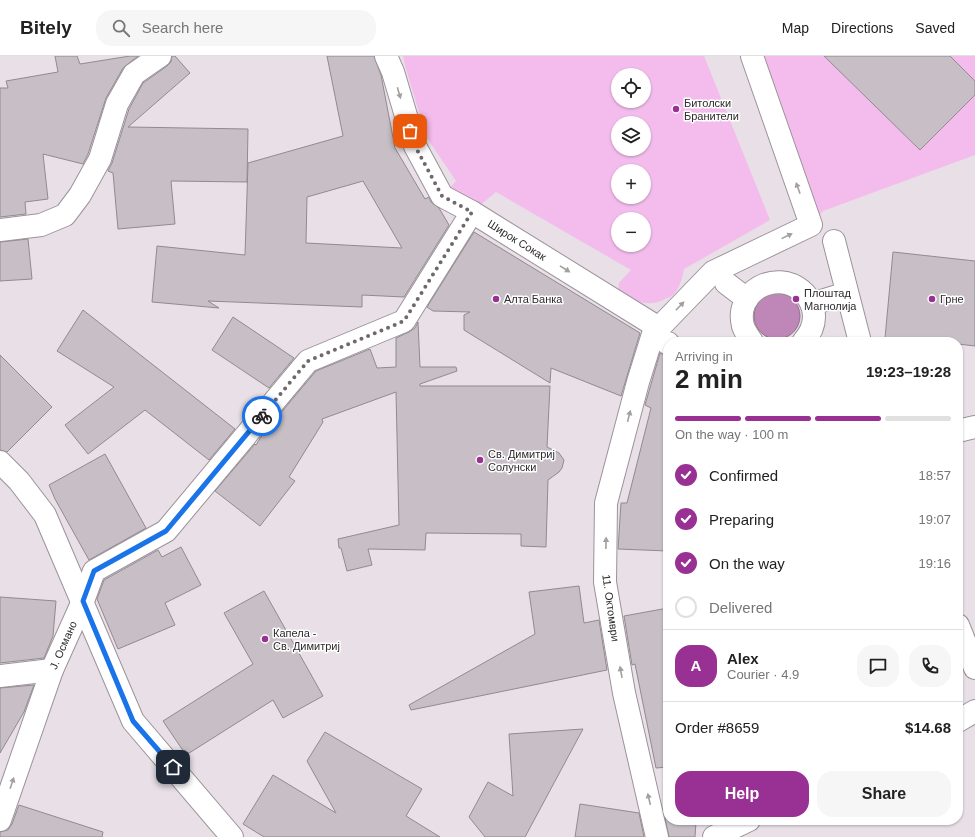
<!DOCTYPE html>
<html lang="en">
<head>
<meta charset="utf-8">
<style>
	:root { --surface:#fff; --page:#f6f6f6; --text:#222; --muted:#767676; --line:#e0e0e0; --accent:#993093 }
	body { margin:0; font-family:Arial,sans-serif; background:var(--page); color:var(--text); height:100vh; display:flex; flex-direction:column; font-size:15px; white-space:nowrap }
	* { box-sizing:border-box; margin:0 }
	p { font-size:13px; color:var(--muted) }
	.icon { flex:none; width:22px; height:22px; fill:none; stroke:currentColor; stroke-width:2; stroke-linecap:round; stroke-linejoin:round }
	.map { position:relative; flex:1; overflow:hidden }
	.side { position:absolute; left:663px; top:281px; width:300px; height:488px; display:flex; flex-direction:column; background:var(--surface); border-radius:16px; box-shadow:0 1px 3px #0004 }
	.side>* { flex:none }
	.tools { position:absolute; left:611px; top:12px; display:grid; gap:8px }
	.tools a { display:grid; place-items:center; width:40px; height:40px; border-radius:50%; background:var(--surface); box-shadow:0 1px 3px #0004; font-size:20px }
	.pin { position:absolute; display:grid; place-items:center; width:34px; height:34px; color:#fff; margin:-17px; border-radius:8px; box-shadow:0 2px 6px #0006 }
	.courier { position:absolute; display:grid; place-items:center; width:40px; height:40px; margin:-20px; border:3px solid #1a73e8; border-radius:50%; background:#fff; color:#222; box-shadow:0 1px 5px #0007 }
	.head em { font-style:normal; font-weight:600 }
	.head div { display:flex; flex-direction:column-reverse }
	.head { display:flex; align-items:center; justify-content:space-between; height:68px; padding:0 12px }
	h1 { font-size:26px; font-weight:600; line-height:30px }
	.bar { display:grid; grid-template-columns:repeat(4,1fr); gap:6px 4px; align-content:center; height:48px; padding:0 12px }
	.bar i { height:5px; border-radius:3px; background:var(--line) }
	.bar .active { background:var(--accent) }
	.bar p { grid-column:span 4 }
	.line { display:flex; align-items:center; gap:10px; padding:0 12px; border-top:1px solid var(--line) }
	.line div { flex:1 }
	.round { display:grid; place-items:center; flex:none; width:42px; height:42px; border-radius:16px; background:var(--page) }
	ol { padding:0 12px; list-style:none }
	li { display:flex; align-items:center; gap:12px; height:44px }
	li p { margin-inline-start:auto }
	li .icon { padding:4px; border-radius:50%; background:var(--accent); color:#fff; stroke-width:4 }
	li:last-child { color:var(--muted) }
	li i { width:22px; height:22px; border:2px solid var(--line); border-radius:50% }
	.action { display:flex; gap:8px; margin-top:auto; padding:8px 12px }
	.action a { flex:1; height:46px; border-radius:16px; background:var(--accent); color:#fff; font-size:16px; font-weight:600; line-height:46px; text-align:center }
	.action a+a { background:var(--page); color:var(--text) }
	header { display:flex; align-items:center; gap:24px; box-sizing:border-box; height:56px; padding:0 20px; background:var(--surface); border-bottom:1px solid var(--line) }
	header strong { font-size:19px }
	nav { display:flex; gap:22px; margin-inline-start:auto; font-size:14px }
	.search { width:280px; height:36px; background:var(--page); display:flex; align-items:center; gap:10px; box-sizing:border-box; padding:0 14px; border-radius:16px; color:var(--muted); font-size:15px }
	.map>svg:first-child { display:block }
	.green { fill:#f3bcec; fill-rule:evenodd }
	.water { fill:#be87b8; stroke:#936b8e }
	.building { fill:#c7bec6; stroke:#928a91; fill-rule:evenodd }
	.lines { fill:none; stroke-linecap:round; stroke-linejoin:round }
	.minor-casing { stroke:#9c939a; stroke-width:24 }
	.minor { stroke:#fff; stroke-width:22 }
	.oneway { fill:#a19fa0 }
	.done { stroke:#6f696e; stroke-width:4; stroke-dasharray:0 7.2 }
	.route { stroke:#1a73e8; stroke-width:5 }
	.poi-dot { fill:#993093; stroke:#fff; stroke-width:1.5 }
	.labels { text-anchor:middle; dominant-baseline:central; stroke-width:3; stroke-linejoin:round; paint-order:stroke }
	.poi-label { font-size:11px; fill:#2e2a2d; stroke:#fff; text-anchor:start }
	.street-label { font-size:11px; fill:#2e2a2d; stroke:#fff }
</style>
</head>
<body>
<header>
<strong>Bitely</strong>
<div class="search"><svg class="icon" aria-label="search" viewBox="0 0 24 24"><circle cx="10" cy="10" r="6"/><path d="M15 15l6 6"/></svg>Search here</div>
<nav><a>Map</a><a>Directions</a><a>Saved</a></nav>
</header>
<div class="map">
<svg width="975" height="781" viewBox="0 0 975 781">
	<rect width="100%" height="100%" fill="#e8dfe7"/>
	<g class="green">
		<path d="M 403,0 L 704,0 L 770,164 L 684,213 C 682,222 680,232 673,239 C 671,241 667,242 665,243 C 648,252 633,245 618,235 L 619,227 L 631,214 L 496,136 L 472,156 L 442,140 L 456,125 L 427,82 L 406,13 ZM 618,19 L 644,19 L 644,45 L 618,45 ZM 618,67 L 644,67 L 644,93 L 618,93 ZM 618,115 L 644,115 L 644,141 L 618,141 ZM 618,163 L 644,163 L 644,189 L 618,189 Z"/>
		<polygon points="752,0 975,0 975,99 823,155 811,169"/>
	</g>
	<circle class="water" cx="777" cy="260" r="23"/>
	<g class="building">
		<polygon points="55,0 77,0 80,8 130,0 138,0 123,12 106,42 88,98 83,108 43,98 48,143 25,146 26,158 0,161 0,32 8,32 6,25 58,16"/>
		<polygon points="172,0 175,0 190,17 128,71 248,73 247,126 171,125 175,168 118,173 113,117 108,115 112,107 129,53 143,27 167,10 171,6"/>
		<path d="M 327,0 L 374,0 L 381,19 L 395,92 L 425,143 L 429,141 L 431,146 L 439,152 L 449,169 L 404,241 L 362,239 L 362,251 L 208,245 L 219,252 L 152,246 L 157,190 L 245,199 L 248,107 L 343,80 ZM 363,125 L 402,192 L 306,187 L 307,141 Z"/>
		<polygon points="824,0 950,0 975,25 975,39 920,94"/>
		<polygon points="474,176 640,277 621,340 551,312 550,327 464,274 464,259 470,256 433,255 427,251"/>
		<polygon points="28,183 32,223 0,225 0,186"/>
		<polygon points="893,196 975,205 975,290 958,288 958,286 931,286 885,282"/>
		<polygon points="83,254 235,373 209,404 145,354 88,398 65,369 114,331 57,295"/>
		<polygon points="233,261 294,302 269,332 212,294"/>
		<polygon points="418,266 420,311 456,311 457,315 420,328 420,330 550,330 547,391 559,397 564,404 562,412 559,416 548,424 546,491 521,490 521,478 426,477 425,494 368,493 372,509 347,515 341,492 339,492 338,483 399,469 396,336 322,363 323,366 289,421 295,425 260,470 215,435 255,388 256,389 263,378 316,315 370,293 377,312 396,311 396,282 409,276 415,272"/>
		<polygon points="660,297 668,300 668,495 618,493 621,447 627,447 651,352 645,349"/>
		<polygon points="0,299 52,351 7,396 0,394"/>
		<polygon points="105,398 146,472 89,504 55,443 49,429"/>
		<polygon points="181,491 201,529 165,547 175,569 118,593 97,543 104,524 158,494 162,501"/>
		<polygon points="579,530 584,567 599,564 607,614 411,654 409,649 535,578 529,536"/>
		<polygon points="264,535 323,640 283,662 273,644 186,699 163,665 253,608 224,557"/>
		<polygon points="0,541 56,545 53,580 44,602 0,607"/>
		<polygon points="668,552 668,711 656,712 635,608 632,609 624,560"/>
		<polygon points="34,629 24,656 0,697 0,632"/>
		<polygon points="583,673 525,781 485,781 469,761 488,726 513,740 509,678"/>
		<polygon points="325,676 422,733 406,760 440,781 264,781 243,768 273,719 336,757 307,705"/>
		<polygon points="580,748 639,757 644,781 575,781"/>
		<polygon points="19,749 103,776 102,781 0,781 0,776 8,774 12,768"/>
		<polygon points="665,762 668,762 668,764 681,764 696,766 695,781 669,781"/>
	</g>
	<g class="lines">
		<g class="minor-casing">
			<g id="minor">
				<polyline points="386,0 393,16 415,90 442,140 472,156 659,272"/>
				<polyline points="0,174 41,169 65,159 80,139 100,103 117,48 134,18 160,0"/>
				<polyline points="834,185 860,286"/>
				<polyline points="726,227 747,243"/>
				<polyline points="812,248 847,237"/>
				<path d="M 752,286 C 749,281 745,276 743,270 C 734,235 776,213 802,235 C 807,239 811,246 813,253 C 816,265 812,276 803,286"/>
				<polyline points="667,287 668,287"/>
				<polyline points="958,375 975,371"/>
				<polyline points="0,406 19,425 45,459 133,665 232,781"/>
				<polyline points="958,569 975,612"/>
				<polyline points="0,620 52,614"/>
				<polyline points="958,665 975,655"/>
				<polyline points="0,764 52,614 83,545 94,515 166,475 308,305 404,265 472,156"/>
				<polyline points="657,781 624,637 605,526 606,447 638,326 653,278 713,216 811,169 752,0"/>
				<polyline points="714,781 749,764"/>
			</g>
		</g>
		<use href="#minor" class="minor"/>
	</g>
	<defs><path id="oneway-solid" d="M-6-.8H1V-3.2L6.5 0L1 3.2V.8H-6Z"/></defs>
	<g class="oneway">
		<use href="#oneway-solid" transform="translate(399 37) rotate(74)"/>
		<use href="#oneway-solid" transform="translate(798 132) rotate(-110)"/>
		<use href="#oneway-solid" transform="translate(787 180) rotate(-26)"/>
		<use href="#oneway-solid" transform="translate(565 213) rotate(32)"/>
		<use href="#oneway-solid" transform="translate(680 250) rotate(-46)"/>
		<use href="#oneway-solid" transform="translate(629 360) rotate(-76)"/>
		<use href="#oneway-solid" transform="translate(606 487) rotate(-89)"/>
		<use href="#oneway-solid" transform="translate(621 616) rotate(-100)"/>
		<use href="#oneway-solid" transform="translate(12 727) rotate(-71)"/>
		<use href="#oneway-solid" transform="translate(649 743) rotate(-103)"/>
	</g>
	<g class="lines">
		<polyline class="done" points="262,360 308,305 404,265 472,156 442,140 415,90 410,75"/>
		<polyline class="route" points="173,711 133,665 83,545 94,515 166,475 262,360"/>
	</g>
	<g class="poi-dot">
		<circle cx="676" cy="53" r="4"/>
		<circle cx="496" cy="243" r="4"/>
		<circle cx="796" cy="243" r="4"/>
		<circle cx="932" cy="243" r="4"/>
		<circle cx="480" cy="404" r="4"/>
		<circle cx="265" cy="583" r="4"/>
	</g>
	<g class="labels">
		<g class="poi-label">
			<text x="684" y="47">Битолски<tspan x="684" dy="13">Бранители</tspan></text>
			<text x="804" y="237">Плоштад<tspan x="804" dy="13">Магнолија</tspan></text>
			<text x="504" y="243">Алта Банка</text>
			<text x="940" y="243">Грне</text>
			<text x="488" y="398">Св. Димитриј<tspan x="488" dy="13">Солунски</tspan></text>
			<text x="273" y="577">Капела -<tspan x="273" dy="13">Св. Димитриј</tspan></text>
		</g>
		<g class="street-label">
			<text transform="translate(517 184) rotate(32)">Широк Сокак</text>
			<text transform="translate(611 552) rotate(82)">11. Октомври</text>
			<text transform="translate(63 589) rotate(-66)">Ј. Османо</text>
		</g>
	</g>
</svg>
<div class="tools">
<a><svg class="icon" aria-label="locate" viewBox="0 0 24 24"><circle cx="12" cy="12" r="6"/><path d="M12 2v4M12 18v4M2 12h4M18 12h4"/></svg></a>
<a><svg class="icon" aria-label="layers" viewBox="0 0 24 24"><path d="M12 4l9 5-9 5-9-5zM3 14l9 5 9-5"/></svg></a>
<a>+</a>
<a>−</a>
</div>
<div class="pin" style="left:410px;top:75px;background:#ea580c"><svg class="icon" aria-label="bag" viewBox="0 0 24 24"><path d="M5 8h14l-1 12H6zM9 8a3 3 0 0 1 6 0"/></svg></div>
<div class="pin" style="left:173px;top:711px;background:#1f2937"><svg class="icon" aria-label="home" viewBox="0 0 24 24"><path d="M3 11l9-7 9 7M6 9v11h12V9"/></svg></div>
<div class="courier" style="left:262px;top:360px"><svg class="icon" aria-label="bike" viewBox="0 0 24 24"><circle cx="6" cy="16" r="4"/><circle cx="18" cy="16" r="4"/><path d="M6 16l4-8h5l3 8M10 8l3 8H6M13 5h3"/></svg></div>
<section class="side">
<div class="head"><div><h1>2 min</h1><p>Arriving in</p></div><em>19:23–19:28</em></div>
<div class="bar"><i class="active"></i><i class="active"></i><i class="active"></i><i></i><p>On the way · 100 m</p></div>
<ol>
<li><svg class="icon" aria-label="check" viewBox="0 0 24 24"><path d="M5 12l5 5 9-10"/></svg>Confirmed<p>18:57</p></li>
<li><svg class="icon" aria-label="check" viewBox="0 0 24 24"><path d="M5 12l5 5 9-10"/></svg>Preparing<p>19:07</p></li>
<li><svg class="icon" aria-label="check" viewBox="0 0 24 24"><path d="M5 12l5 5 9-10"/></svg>On the way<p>19:16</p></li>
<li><i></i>Delivered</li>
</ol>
<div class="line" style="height:72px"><b class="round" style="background:var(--accent);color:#fff">A</b><div><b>Alex</b><p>Courier · 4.9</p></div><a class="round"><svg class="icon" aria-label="chat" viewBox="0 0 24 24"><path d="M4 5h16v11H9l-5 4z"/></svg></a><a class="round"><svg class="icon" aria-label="phone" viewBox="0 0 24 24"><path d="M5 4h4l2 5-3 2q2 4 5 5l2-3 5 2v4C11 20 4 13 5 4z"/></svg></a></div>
<div class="line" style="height:52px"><div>Order #8659</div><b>$14.68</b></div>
<div class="action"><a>Help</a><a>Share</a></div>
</section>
</div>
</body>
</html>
